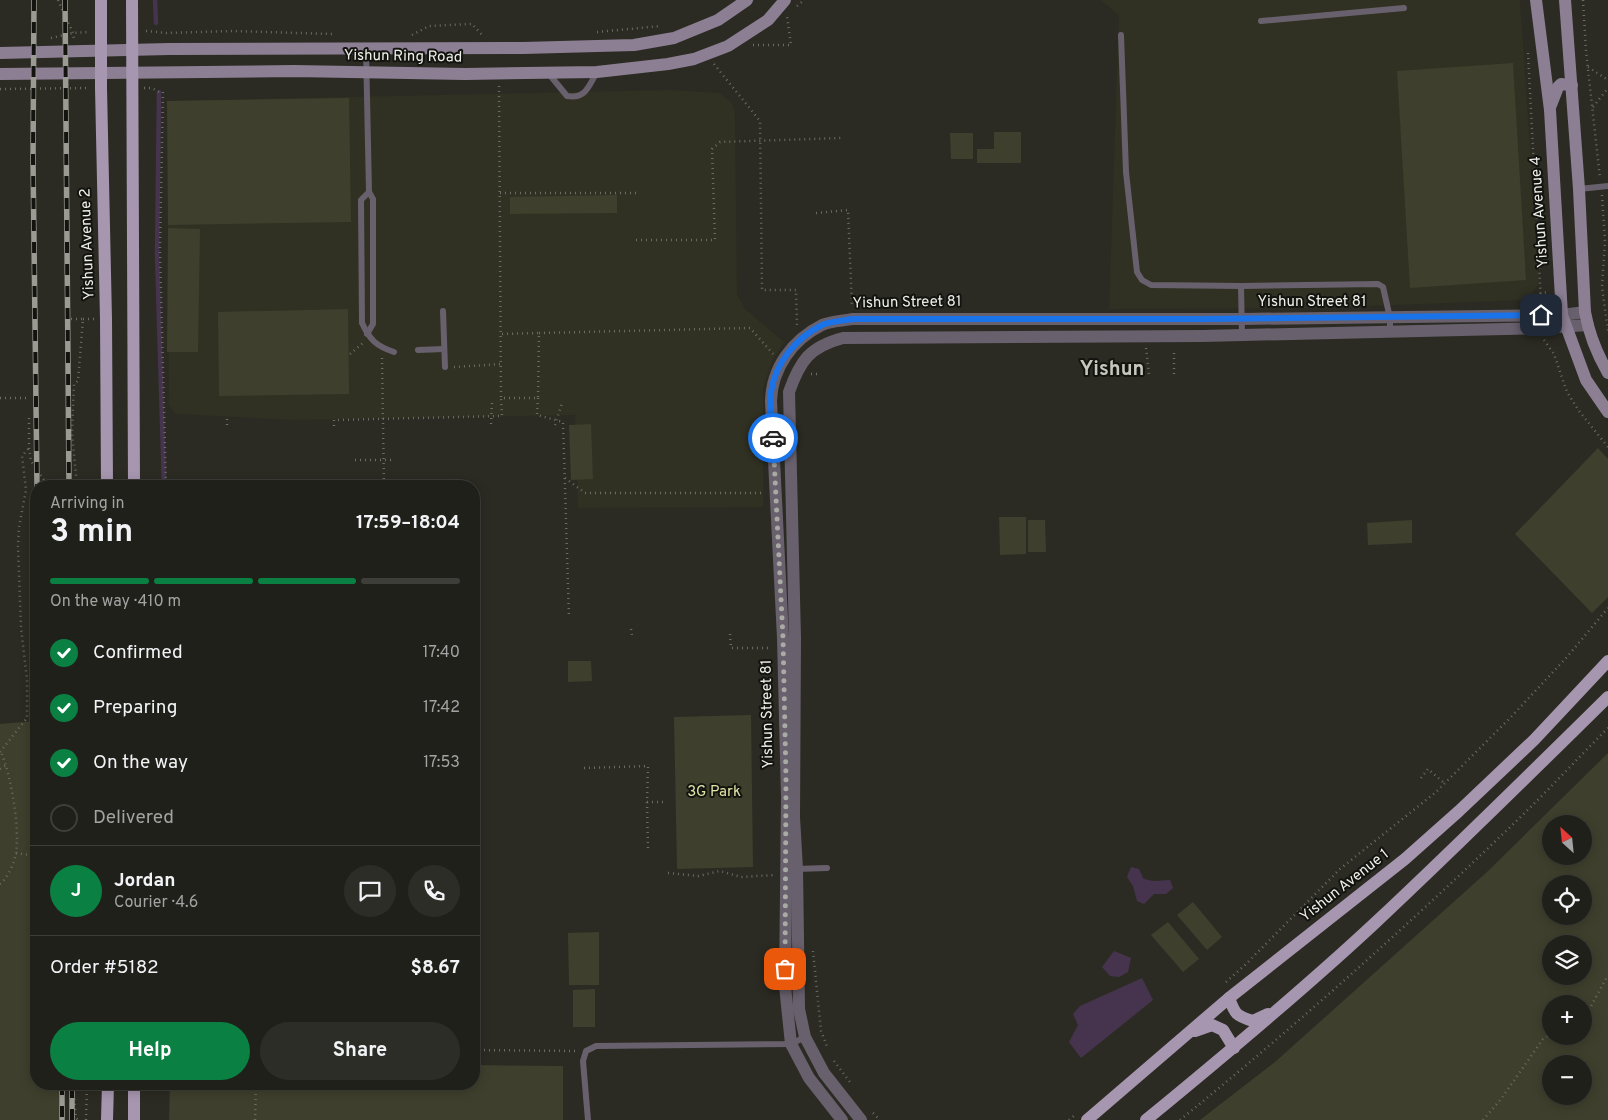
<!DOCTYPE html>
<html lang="en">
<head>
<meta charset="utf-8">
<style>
	:root { --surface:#20201a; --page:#2d2d27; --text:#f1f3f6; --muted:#a2a3a2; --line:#3d3e39; --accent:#0b8043 }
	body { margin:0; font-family:Overpass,sans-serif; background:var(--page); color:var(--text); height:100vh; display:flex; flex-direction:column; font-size:19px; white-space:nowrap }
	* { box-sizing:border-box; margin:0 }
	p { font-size:16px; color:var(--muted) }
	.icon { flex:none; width:28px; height:28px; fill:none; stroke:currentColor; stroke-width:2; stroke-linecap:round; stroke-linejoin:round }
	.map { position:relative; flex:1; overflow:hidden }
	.panel { position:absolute; left:30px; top:480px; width:450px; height:610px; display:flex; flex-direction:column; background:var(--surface); border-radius:20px; box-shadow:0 2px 12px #0003,0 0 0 1px var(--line) }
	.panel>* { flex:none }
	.needle { width:32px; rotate:333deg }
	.tools { position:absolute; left:1542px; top:815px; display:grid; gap:10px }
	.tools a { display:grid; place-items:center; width:50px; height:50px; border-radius:50%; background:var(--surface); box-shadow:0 2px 12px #0003,0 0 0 1px var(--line); font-size:25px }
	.pin { position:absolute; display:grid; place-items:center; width:42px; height:42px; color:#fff; margin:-21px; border-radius:10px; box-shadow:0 2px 8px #0006 }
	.courier { position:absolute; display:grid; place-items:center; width:50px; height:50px; margin:-25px; border:4px solid #1a73e8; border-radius:50%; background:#fff; color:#222; box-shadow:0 1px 6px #0007 }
	.headline em { font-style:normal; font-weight:700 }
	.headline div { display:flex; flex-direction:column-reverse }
	.headline { display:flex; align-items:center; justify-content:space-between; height:85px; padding:0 20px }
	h1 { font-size:32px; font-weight:700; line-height:38px }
	.bar { display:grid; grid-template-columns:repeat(4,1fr); gap:8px 5px; align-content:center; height:60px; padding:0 20px }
	.bar i { height:6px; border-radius:4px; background:var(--line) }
	.bar .selected { background:var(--accent) }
	.bar p { grid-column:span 4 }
	.line { display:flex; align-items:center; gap:12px; padding:0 20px; border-top:1px solid var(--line) }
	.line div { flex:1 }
	.round { display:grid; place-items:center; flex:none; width:52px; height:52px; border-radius:26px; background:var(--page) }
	ol { padding:0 20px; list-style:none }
	li { display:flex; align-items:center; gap:15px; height:55px }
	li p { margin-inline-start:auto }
	li .icon { padding:5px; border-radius:50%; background:var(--accent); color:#fff; stroke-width:4 }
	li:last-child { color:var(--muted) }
	li i { width:28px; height:28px; border:2px solid var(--line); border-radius:50% }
	.action { display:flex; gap:10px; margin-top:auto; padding:10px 20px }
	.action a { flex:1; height:58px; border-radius:30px; background:var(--accent); color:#fff; font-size:20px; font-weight:700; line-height:58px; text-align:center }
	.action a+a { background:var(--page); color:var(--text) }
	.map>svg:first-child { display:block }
	.built { fill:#303122 }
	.green { fill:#3e3f2c; fill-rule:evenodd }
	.water { fill:#46344f }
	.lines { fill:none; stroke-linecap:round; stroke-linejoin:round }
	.stream { stroke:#46344f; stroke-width:4.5 }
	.path { stroke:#6c6c65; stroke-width:2.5; stroke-dasharray:1 4; stroke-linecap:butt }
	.lane { stroke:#69606d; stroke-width:6 }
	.street { stroke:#69606d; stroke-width:12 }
	.secondary { stroke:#8c7f93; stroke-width:12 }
	.primary { stroke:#a796b0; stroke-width:12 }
	.rail-casing { stroke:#9b9b94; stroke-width:5.5 }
	.rail { stroke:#13130f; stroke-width:4; stroke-dasharray:11; stroke-linecap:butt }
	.done { stroke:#aaaaa4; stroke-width:5; stroke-dasharray:0 9 }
	.route { stroke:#1a73e8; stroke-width:6 }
	.labels { text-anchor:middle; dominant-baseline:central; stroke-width:4; stroke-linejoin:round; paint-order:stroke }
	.street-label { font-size:15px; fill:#efefea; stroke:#13130f }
	.park-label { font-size:15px; fill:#e2e4a6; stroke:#13130f }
	.district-label { font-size:20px; font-weight:bold; fill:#c6c7bc; stroke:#13130f }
</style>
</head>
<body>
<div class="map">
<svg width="1608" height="1120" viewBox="0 0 1608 1120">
	<rect width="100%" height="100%" fill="#2b2b23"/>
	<g class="built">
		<polygon points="1101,0 1520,0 1539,283 1528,300 1314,308 1109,309 1119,16"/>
		<polygon points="671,90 719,93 730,101 734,107 735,115 737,295 745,309 784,342 772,361 763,388 763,507 578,508 575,415 293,420 176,414 169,405 167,101"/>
	</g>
	<g class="green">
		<polygon points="1513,63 1526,280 1410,288 1397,71"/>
		<polygon points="349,98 351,222 168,225 167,101"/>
		<polygon points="994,132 1021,132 1021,163 977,163 977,149 994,149"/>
		<polygon points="950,133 973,133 973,159 951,159"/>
		<polygon points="617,195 617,213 510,214 510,197"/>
		<polygon points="168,228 200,229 198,352 167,352"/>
		<polygon points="348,309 349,394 219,396 218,312"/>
		<polygon points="591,424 593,479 571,480 569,425"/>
		<polygon points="1598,448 1608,459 1608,597 1592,613 1515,534"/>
		<polygon points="999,517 1026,517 1026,554 1000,555"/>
		<polygon points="1028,520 1045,520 1046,552 1028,552"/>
		<polygon points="1412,520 1412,543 1368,545 1367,523"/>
		<polygon points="568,661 591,661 592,681 568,682"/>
		<polygon points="751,715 753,867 677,869 674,717"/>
		<polygon points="36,721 36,1084 61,1084 61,1120 0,1120 0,724"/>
		<path d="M 1608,753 L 1608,1120 L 1200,1120 L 1275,1062 L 1487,872 ZM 1551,824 L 1584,824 L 1584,856 L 1551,856 ZM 1551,884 L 1584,884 L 1584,916 L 1551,916 ZM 1551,944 L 1584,944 L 1584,976 L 1551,976 ZM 1551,1004 L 1584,1004 L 1584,1036 L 1551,1036 ZM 1551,1064 L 1584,1064 L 1584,1096 L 1551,1096 Z"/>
		<polygon points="1193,902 1222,937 1207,950 1177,915"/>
		<polygon points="1168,922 1199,959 1183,972 1151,935"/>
		<polygon points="599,932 599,985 569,985 568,933"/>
		<polygon points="595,989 595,1027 573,1027 573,990"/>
		<polygon points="474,1065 563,1066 563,1120 169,1120 170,1084 474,1084"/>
	</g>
	<g class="water">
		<path d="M 1131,867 L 1139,869 L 1143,878 C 1152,883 1160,880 1170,880 L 1173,888 L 1166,894 L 1154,894 L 1144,904 L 1137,901 L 1133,886 L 1127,877 Z"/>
		<polygon points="1114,951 1131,958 1128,972 1119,977 1110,976 1102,967"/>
		<polygon points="1142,978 1153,1000 1081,1058 1069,1042 1078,1025 1073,1014 1080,1006"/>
	</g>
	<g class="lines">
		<g class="stream">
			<polyline points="155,0 156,23"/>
			<polyline points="159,92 157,255 164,486"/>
		</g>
		<g class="path">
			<polyline points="58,0 73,33 74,40"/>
			<polyline points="1583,0 1586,51 1600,178"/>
			<polyline points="797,6 804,0"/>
			<polyline points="146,31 166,33 232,31 332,34"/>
			<polyline points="597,32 661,26"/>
			<polyline points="412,35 429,26 472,24 482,35"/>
			<polyline points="51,38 73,33 88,32"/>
			<polyline points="753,45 791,45 787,16"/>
			<polyline points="1528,53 1541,302"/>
			<polyline points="714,64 760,121 762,290 796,290 797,325"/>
			<polyline points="1588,67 1608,80"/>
			<polyline points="499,86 501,398 538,398 539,333 502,334"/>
			<polyline points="144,88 152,88 159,92"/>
			<polyline points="0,89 88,88"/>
			<polyline points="163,92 160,250 166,486"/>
			<polyline points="1593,107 1608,88"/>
			<polyline points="500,193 636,193"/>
			<polyline points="1602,195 1605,241 1602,287 1608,331"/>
			<polyline points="816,213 848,210 852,307"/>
			<polyline points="636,240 715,240 712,149 720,142 841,138"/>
			<polyline points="1528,302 1535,299 1541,293 1549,292"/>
			<polyline points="71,319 83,319 78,381 74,384 72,433 77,486"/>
			<polyline points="83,319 94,319"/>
			<polyline points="539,333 750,328 773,354"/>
			<polyline points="1544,340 1554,354 1567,392 1579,411 1608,447"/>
			<polyline points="1146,348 1149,374"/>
			<polyline points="350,354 364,342"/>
			<polyline points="382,358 384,486"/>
			<polyline points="454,367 502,364"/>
			<polyline points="811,374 820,374"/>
			<polyline points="1174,374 1174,349"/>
			<polyline points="0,398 29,398"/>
			<polyline points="538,398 537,415 563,422 569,618"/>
			<polyline points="29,418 29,448 31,461 48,486"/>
			<polyline points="227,419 227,425"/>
			<polyline points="491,424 492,402"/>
			<polyline points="555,425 562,403"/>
			<polyline points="334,426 334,420 502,416 501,399"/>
			<polyline points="355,460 395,460"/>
			<polyline points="565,478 585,493 763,493"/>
			<polyline points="631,629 632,636"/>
			<polyline points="730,634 731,648 770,648"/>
			<polyline points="0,752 27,718 27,679 21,628 18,546 19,527 26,490 22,456 29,448"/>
			<polyline points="584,768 648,766 647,802 667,802"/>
			<polyline points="0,769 7,765"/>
			<polyline points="1421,778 1428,769 1444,783"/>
			<polyline points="647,802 648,849"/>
			<polyline points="16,853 36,856"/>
			<polyline points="668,873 698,876 720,871 741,877 775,875"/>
			<path d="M 0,884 C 8,877 14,864 16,853 C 20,828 11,775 1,752"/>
			<polyline points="813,951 821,1031 828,1049"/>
			<polyline points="1226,982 1245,965 1340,869 1436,792 1511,717 1567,657 1608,608"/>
			<polyline points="1584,1019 1608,975"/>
			<polyline points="474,1050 577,1051"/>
			<polyline points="834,1061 850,1082"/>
			<polyline points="73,1084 76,1118 78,1120"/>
			<polyline points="873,1113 880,1120"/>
			<polyline points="86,1120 87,1084"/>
			<polyline points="255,1120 256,1084"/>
			<polyline points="1069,1120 1076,1114"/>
			<path d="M 1180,1120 C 1293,1028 1402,931 1507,830 C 1542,797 1574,762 1608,728"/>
			<polyline points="1483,1120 1501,1099 1543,1039 1551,1034"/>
		</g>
		<g class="lane">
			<polyline points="1261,21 1404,8"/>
			<polyline points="1121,35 1126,172 1137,272 1142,280 1151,285 1241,286 1378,284 1383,287 1390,318 1390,332"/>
			<polyline points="366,49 369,192 373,199 373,324 367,334"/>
			<path d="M 549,74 L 567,96 C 586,99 588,87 597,72"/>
			<polyline points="1579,189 1608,186"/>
			<path d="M 369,192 L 361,200 L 362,323 C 370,340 376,346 394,352"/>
			<polyline points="1241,286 1242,335"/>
			<polyline points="443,311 445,367"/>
			<polyline points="418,350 444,349"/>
			<polyline points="796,869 827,868"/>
			<polyline points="588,1120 583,1061 586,1051 596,1046 791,1044 805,1037"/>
		</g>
		<g class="street">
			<path d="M 842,1120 L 809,1078 L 791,1044 L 785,986 L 787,797 L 783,638 L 771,401 C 772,368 792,340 822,325 C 831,321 843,321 852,319 L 1241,319 L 1562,315 L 1585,312"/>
			<path d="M 861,1120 L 824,1073 L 805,1037 L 799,1009 L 797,869 L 794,817 L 795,638 L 789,392 C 800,361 809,347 843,338 L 1203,336 L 1542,328 L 1588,325"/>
		</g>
		<g class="secondary">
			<polyline points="1536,0 1550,110 1562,315 1586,380 1608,412"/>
			<path d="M 1565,0 L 1579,189 L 1585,312 C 1589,334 1597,354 1608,373"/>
			<polyline points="0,53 169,49 523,48 634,45 674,38 718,20 747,0"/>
			<polyline points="0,74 294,71 465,74 597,72 668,64 694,59 728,46 768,20 785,0"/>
			<polyline points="1551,105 1558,87 1561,84 1572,85"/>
		</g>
		<g class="primary">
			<polyline points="101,0 101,88 106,319 107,486"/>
			<polyline points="132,0 134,486"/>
			<path d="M 1229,998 C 1235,1014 1236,1016 1253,1021 L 1268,1014"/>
			<polyline points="1195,1031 1212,1025 1223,1030 1234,1048"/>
			<polyline points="107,1120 108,1084"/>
			<polyline points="134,1120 134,1084"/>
			<polyline points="1087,1120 1229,998 1405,859 1459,811 1534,740 1608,661"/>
			<path d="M 1146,1120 C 1224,1056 1301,992 1375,923 C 1454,849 1531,773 1608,697"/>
		</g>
		<g class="rail-casing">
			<g id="rail">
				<polyline points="34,0 33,160 37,486"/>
				<polyline points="65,0 69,486"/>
				<polyline points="62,1084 62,1120"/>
				<polyline points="72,1120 72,1084"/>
			</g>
		</g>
		<use href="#rail" class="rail"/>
	</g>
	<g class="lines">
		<polyline class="done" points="773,438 783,638 786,779 785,969"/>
		<path class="route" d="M 773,438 C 772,423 769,407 771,392 C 775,363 796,338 822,325 C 831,321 843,321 852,319 L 1202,319 L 1541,315"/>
	</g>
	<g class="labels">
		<g class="street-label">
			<text transform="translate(403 57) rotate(1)">Yishun Ring Road</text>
			<text transform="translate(1540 212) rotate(-94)">Yishun Avenue 4</text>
			<text transform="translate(88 244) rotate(-92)">Yishun Avenue 2</text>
			<text x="1312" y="302">Yishun Street 81</text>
			<text transform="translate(907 303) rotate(-1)">Yishun Street 81</text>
			<text transform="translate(768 714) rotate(-91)">Yishun Street 81</text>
			<text transform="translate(1345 886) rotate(-38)">Yishun Avenue 1</text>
		</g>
		<g class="park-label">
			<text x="714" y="792">3G Park</text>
		</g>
		<g class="district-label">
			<text x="1112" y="370">Yishun</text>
		</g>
	</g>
</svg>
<div class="tools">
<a><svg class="needle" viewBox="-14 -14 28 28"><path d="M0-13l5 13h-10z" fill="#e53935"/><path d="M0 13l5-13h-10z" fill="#a2a3a2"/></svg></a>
<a><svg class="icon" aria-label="locate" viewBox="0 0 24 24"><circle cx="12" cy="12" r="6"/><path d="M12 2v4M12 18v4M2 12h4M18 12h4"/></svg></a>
<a><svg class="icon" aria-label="layers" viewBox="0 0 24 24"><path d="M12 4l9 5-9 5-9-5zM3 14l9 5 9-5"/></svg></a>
<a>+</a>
<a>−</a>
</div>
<div class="pin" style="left:785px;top:969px;background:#ea580c"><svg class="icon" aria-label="bag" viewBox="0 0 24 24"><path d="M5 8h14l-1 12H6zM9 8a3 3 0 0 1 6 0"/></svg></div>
<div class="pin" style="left:1541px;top:315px;background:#1f2937"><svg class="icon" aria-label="home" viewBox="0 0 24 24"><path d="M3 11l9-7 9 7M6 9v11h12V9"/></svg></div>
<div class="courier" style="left:773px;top:438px"><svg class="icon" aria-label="car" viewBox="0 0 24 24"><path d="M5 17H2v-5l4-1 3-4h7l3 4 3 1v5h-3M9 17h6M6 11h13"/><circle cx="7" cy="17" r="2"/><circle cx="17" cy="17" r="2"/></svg></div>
<section class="panel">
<div class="headline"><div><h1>3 min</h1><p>Arriving in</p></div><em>17:59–18:04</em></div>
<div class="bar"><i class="selected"></i><i class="selected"></i><i class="selected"></i><i></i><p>On the way · 410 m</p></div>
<ol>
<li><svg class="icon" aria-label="check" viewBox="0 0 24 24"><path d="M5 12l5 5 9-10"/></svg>Confirmed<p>17:40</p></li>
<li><svg class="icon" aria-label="check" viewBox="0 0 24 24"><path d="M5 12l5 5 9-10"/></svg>Preparing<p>17:42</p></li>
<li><svg class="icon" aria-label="check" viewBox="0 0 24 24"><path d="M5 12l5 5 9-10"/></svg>On the way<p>17:53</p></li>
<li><i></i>Delivered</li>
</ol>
<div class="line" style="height:90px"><b class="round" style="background:var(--accent);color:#fff">J</b><div><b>Jordan</b><p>Courier · 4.6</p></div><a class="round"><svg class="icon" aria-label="chat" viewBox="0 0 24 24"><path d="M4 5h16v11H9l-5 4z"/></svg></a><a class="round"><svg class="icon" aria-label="phone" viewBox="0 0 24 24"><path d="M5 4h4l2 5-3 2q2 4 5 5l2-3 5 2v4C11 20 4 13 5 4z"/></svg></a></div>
<div class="line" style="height:65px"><div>Order #5182</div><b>$8.67</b></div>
<div class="action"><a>Help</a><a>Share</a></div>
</section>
</div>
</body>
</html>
